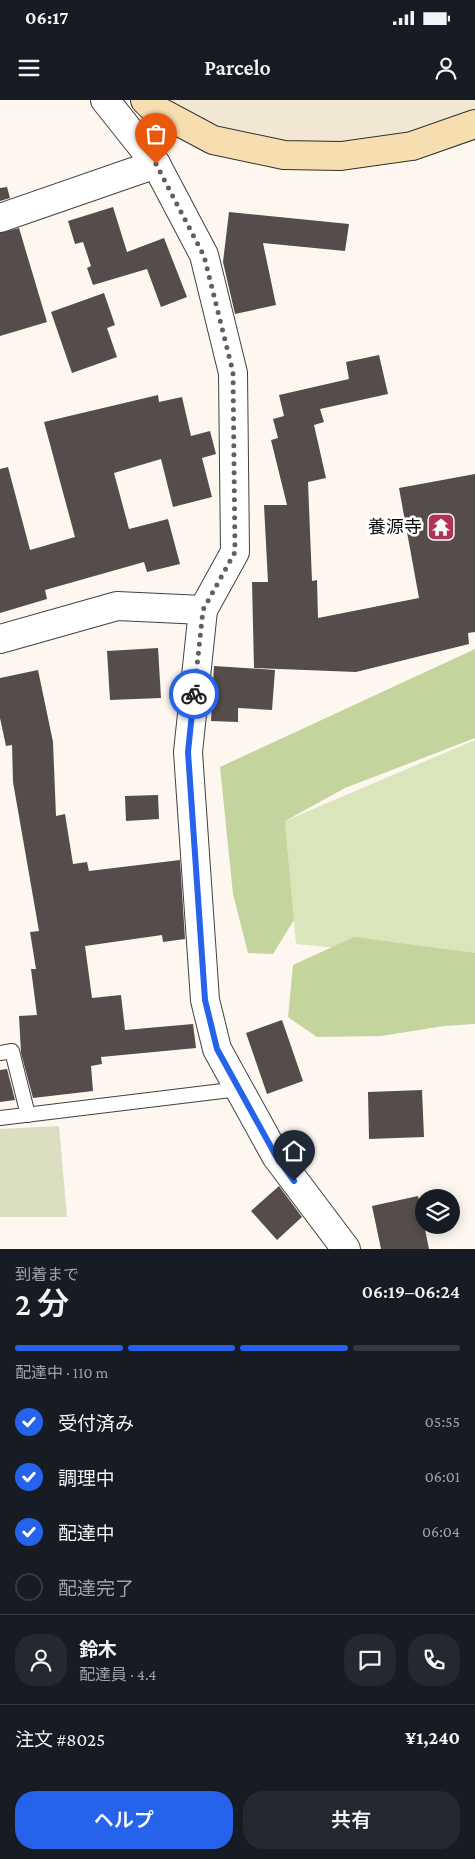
<!DOCTYPE html>
<html lang="ja">
<head>
<meta charset="utf-8">
<style>
	:root { --surface:#171b24; --page:#242831; --text:#f1f3f6; --muted:#9ea1a6; --line:#363941; --accent:#2563eb }
	body { margin:0; font-family:"Crimson Pro","Noto Sans JP",serif; background:var(--page); color:var(--text); height:100vh; display:flex; flex-direction:column; font-size:19px; white-space:nowrap }
	* { box-sizing:border-box; margin:0 }
	p { font-size:16px; color:var(--muted) }
	.icon { flex:none; width:28px; height:28px; fill:none; stroke:currentColor; stroke-width:2; stroke-linecap:round; stroke-linejoin:round }
	.map { position:relative; height:1149px; overflow:hidden }
	.details { display:flex; flex-direction:column; background:var(--surface); flex:1 }
	.details>* { flex:none }
	.fabs { position:absolute; left:415px; top:1089px; display:grid; gap:10px }
	.fabs a { display:grid; place-items:center; width:45px; height:45px; border-radius:50%; background:var(--surface); box-shadow:0 2px 12px #0003; font-size:25px }
	.pin { position:absolute; display:grid; place-items:center; width:42px; height:42px; color:#fff; margin:-51px -21px; border-radius:50% 50% 50% 0; rotate:-45deg; box-shadow:0 0 5px #0007 }
	.pin .icon { rotate:45deg }
	.courier { position:absolute; display:grid; place-items:center; width:50px; height:50px; margin:-25px; border:4px solid #2563eb; border-radius:50%; background:#fff; color:#222; box-shadow:0 1px 6px #0007 }
	.head em { font-style:normal; font-weight:600 }
	.head div { display:flex; flex-direction:column-reverse }
	.head { display:flex; align-items:center; justify-content:space-between; height:85px; padding:0 15px }
	h1 { font-size:32px; font-weight:600; line-height:38px }
	.bar { display:grid; grid-template-columns:repeat(4,1fr); gap:8px 5px; align-content:center; height:60px; padding:0 15px }
	.bar i { height:6px; border-radius:4px; background:var(--line) }
	.bar .on { background:var(--accent) }
	.bar p { grid-column:span 4 }
	.line { display:flex; align-items:center; gap:12px; padding:0 15px; border-top:1px solid var(--line) }
	.line div { flex:1 }
	.round { display:grid; place-items:center; flex:none; width:52px; height:52px; border-radius:20px; background:var(--page) }
	ol { padding:0 15px; list-style:none }
	li { display:flex; align-items:center; gap:15px; height:55px }
	li p { margin-inline-start:auto }
	li .icon { padding:5px; border-radius:50%; background:var(--accent); color:#fff; stroke-width:4 }
	li:last-child { color:var(--muted) }
	li i { width:28px; height:28px; border:2px solid var(--line); border-radius:50% }
	.action { display:flex; gap:10px; margin-top:auto; padding:10px 15px }
	.action a { flex:1; height:58px; border-radius:20px; background:var(--accent); color:#fff; font-size:20px; font-weight:600; line-height:58px; text-align:center }
	.action a+a { background:var(--page); color:var(--text) }
	.status { display:flex; justify-content:space-between; align-items:center; height:35px; padding:0 25px; background:var(--surface); direction:ltr }
	.status svg { height:14px; fill:currentColor }
	header { display:flex; justify-content:space-between; align-items:center; height:65px; padding:0 15px; background:var(--surface); font-size:22px; font-weight:600 }
	.map>svg:first-child { display:block }
	.farmland { fill:#f1e7d2 }
	.green { fill:#dbe5bc }
	.forest { fill:#c3d49d }
	.cemetery { fill:#dcdec2 }
	.building { fill:#554c4b }
	.lines { fill:none; stroke-linecap:round; stroke-linejoin:round }
	.lane-casing { stroke:#414141; stroke-width:16 }
	.street-casing { stroke:#414141; stroke-width:30 }
	.secondary-casing { stroke:#303030; stroke-width:30 }
	.lane { stroke:#fff; stroke-width:14 }
	.street { stroke:#fff; stroke-width:28 }
	.secondary { stroke:#f7deb1; stroke-width:28 }
	.done { stroke:#62605d; stroke-width:5; stroke-dasharray:0 9 }
	.route { stroke:#2563eb; stroke-width:6 }
	.labels { text-anchor:middle; dominant-baseline:central; stroke-width:5; stroke-linejoin:round; paint-order:stroke }
	.poi-label { font-size:18px; fill:#0e0e0e; stroke:#fff; text-anchor:end }
</style>
</head>
<body>
<div class="status"><b>06:17</b><svg viewBox="0 0 49 12"><path d="M0 12V9h3v3zM5 12V6h3v6zM10 12V3h3v9zM15 12V0h3v12zM26 1h20v11H26zM47 4h2v5h-2z"/></svg></div>
<header><svg class="icon" aria-label="menu" viewBox="0 0 24 24"><path d="M4 6h16M4 12h16M4 18h16"/></svg>Parcelo<svg class="icon" aria-label="person" viewBox="0 0 24 24"><circle cx="12" cy="8" r="4"/><path d="M4 21q1-7 8-7t8 7"/></svg></header>
<div class="map">
<svg width="475" height="1149" viewBox="0 0 475 1149">
	<rect width="100%" height="100%" fill="#fdf7f0"/>
	<polygon class="farmland" points="156,0 475,0 475,13 428,24 348,55 239,32 194,17"/>
	<polygon class="green" points="475,640 475,861 296,844 285,721"/>
	<g class="forest">
		<polygon points="475,549 475,638 345,688 285,721 294,820 273,854 248,853 233,794 220,667"/>
		<polygon points="354,837 475,853 475,924 444,926 381,936 317,937 288,917 293,865"/>
	</g>
	<polygon class="cemetery" points="59,1026 67,1117 0,1117 0,1029"/>
	<g class="building">
		<polygon points="7,87 10,98 0,101 0,88"/>
		<polygon points="113,107 127,152 164,138 187,197 161,207 147,169 93,185 87,168 91,166 83,142 75,144 68,121"/>
		<polygon points="229,112 349,124 345,151 263,143 276,205 235,214 223,162"/>
		<polygon points="19,128 47,222 0,236 0,133"/>
		<polygon points="104,193 115,225 107,228 117,257 72,273 51,212"/>
		<polygon points="379,255 388,294 320,309 324,322 314,325 326,378 308,382 312,481 317,480 318,518 419,498 399,388 475,374 475,532 468,533 469,544 356,572 254,568 252,482 268,482 264,405 287,405 271,340 278,338 273,319 284,316 279,295 349,279 346,262"/>
		<polygon points="158,295 159,302 182,297 191,336 210,331 216,354 202,358 212,397 173,407 161,359 114,373 129,429 168,419 180,464 147,472 144,462 45,490 47,499 0,513 0,369 8,367 30,450 75,437 44,322"/>
		<polygon points="158,548 161,598 110,600 107,551"/>
		<polygon points="214,566 275,570 272,610 238,608 238,622 211,621"/>
		<polygon points="38,570 53,642 56,716 65,714 73,764 87,762 89,771 180,760 185,839 163,842 162,835 85,846 92,898 121,895 125,930 193,924 196,948 101,957 102,964 91,966 93,991 33,998 21,953 19,916 37,915 31,869 36,869 30,832 39,831 13,682 12,645 6,646 0,618 0,578"/>
		<polygon points="158,695 159,719 126,721 125,696"/>
		<polygon points="282,920 303,981 267,994 246,933"/>
		<polygon points="7,969 15,1000 0,1002 0,970"/>
		<polygon points="422,990 424,1037 369,1039 368,992"/>
		<polygon points="279,1086 302,1117 277,1140 251,1111"/>
		<polygon points="418,1096 429,1149 381,1149 372,1106"/>
	</g>
	<g class="lines">
		<g class="lane-casing">
			<g id="lane">
				<polyline points="0,953 12,951 28,1015"/>
				<polyline points="0,1018 239,989"/>
			</g>
		</g>
		<g class="street-casing">
			<g id="street">
				<polyline points="105,0 156,64 204,155 233,273 235,452 203,510 188,652 205,900 217,949 276,1056 346,1149"/>
				<polyline points="0,118 156,64"/>
				<polyline points="0,539 117,506 203,510"/>
			</g>
		</g>
		<g class="secondary-casing">
			<polyline id="secondary" points="145,0 153,8 213,40 284,55 341,56 412,46 475,24"/>
		</g>
		<use href="#lane" class="lane"/>
		<use href="#street" class="street"/>
		<use href="#secondary" class="secondary"/>
	</g>
	<g class="lines">
		<polyline class="done" points="156,64 204,156 233,272 235,452 203,510 194,594"/>
		<polyline class="route" points="194,594 188,652 205,900 217,949 276,1056 294,1081"/>
	</g>
	<defs>
		<g id="temple-square" transform="scale(1.4375)"><rect x="-9" y="-9" width="18" height="18" rx="4" fill="#b03357" stroke="#fff"/><path d="M0-6L5-2H3V0L6.5 2.5H4V6H1.5V3h-3V6H-4V2.5H-6.5L-3 0V-2H-5Z" fill="#fff"/></g>
	</defs>
	<g fill-rule="evenodd">
		<use href="#temple-square" x="441" y="427"/>
	</g>
	<g class="labels">
		<g class="poi-label">
			<text x="422" y="427">養源寺</text>
		</g>
	</g>
</svg>
<div class="fabs">
<a><svg class="icon" aria-label="layers" viewBox="0 0 24 24"><path d="M12 4l9 5-9 5-9-5zM3 14l9 5 9-5"/></svg></a>
</div>
<div class="pin" style="left:156px;top:64px;background:#ea580c"><svg class="icon" aria-label="bag" viewBox="0 0 24 24"><path d="M5 8h14l-1 12H6zM9 8a3 3 0 0 1 6 0"/></svg></div>
<div class="pin" style="left:294px;top:1081px;background:#1f2937"><svg class="icon" aria-label="home" viewBox="0 0 24 24"><path d="M3 11l9-7 9 7M6 9v11h12V9"/></svg></div>
<div class="courier" style="left:194px;top:594px"><svg class="icon" aria-label="bike" viewBox="0 0 24 24"><circle cx="6" cy="16" r="4"/><circle cx="18" cy="16" r="4"/><path d="M6 16l4-8h5l3 8M10 8l3 8H6M13 5h3"/></svg></div>
</div>
<section class="details">
<div class="head"><div><h1>2 分</h1><p>到着まで</p></div><em>06:19–06:24</em></div>
<div class="bar"><i class="on"></i><i class="on"></i><i class="on"></i><i></i><p>配達中 · 110 m</p></div>
<ol>
<li><svg class="icon" aria-label="check" viewBox="0 0 24 24"><path d="M5 12l5 5 9-10"/></svg>受付済み<p>05:55</p></li>
<li><svg class="icon" aria-label="check" viewBox="0 0 24 24"><path d="M5 12l5 5 9-10"/></svg>調理中<p>06:01</p></li>
<li><svg class="icon" aria-label="check" viewBox="0 0 24 24"><path d="M5 12l5 5 9-10"/></svg>配達中<p>06:04</p></li>
<li><i></i>配達完了</li>
</ol>
<div class="line" style="height:90px"><a class="round"><svg class="icon" aria-label="person" viewBox="0 0 24 24"><circle cx="12" cy="8" r="4"/><path d="M4 21q1-7 8-7t8 7"/></svg></a><div><b>鈴木</b><p>配達員 · 4.4</p></div><a class="round"><svg class="icon" aria-label="chat" viewBox="0 0 24 24"><path d="M4 5h16v11H9l-5 4z"/></svg></a><a class="round"><svg class="icon" aria-label="phone" viewBox="0 0 24 24"><path d="M5 4h4l2 5-3 2q2 4 5 5l2-3 5 2v4C11 20 4 13 5 4z"/></svg></a></div>
<div class="line" style="height:65px"><div>注文 #8025</div><b>¥1,240</b></div>
<div class="action"><a>ヘルプ</a><a>共有</a></div>
</section>
</body>
</html>
